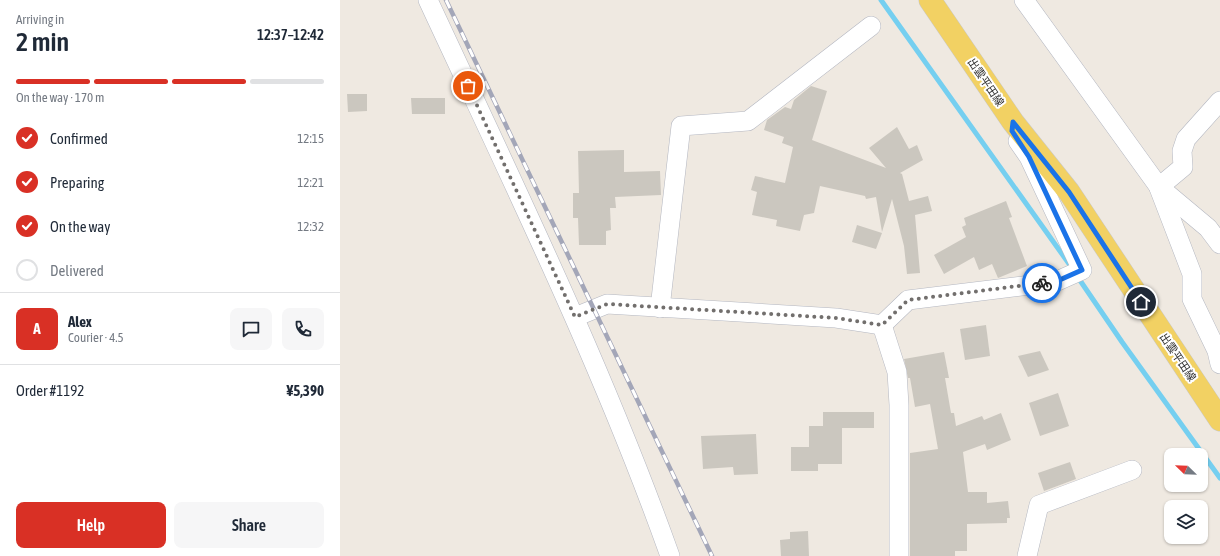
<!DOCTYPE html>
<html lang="en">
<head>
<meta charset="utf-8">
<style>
	:root { --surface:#fff; --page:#f6f6f7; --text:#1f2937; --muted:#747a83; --line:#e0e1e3; --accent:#d93025 }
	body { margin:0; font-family:"Asap Condensed","Noto Sans JP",sans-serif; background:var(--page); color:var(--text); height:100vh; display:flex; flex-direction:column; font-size:15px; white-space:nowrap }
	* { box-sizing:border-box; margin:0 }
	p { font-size:13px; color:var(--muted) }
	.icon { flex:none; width:22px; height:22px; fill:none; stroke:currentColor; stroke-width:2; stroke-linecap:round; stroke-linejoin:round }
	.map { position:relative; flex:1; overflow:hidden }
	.drawer { display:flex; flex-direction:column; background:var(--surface); width:340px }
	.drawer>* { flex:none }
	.needle { width:26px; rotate:293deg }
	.tools { position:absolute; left:824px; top:448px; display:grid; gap:8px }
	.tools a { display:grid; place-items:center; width:44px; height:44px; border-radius:8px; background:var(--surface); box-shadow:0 1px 3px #0004; font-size:20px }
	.pin { position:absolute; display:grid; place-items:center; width:34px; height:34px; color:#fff; margin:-17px; border:2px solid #fff; border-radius:50%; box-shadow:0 1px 4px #0007 }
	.courier { position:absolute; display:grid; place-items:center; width:40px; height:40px; margin:-20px; border:3px solid #1a73e8; border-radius:50%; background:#fff; color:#222; box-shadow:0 1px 5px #0007 }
	.headline em { font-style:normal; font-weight:600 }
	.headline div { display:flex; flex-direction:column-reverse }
	.headline { display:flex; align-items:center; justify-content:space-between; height:68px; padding:0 16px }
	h1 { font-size:26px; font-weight:600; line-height:30px }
	.bar { display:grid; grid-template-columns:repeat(4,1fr); gap:6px 4px; align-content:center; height:48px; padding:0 16px }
	.bar i { height:5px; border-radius:3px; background:var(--line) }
	.bar .current { background:var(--accent) }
	.bar p { grid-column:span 4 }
	.line { display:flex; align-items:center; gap:10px; padding:0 16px; border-top:1px solid var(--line) }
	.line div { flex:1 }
	.round { display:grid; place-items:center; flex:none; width:42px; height:42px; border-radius:8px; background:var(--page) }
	ol { padding:0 16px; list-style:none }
	li { display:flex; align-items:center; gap:12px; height:44px }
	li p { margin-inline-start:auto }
	li .icon { padding:4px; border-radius:50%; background:var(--accent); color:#fff; stroke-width:4 }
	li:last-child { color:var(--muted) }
	li i { width:22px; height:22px; border:2px solid var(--line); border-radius:50% }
	.action { display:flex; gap:8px; margin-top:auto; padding:8px 16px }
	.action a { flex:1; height:46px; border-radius:8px; background:var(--accent); color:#fff; font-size:16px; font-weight:600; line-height:46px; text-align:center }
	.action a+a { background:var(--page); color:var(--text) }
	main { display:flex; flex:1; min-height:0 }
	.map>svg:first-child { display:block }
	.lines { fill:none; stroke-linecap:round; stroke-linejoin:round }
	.stream { stroke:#75cff0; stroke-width:5 }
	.building { fill:#cbc7bf }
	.minor-casing { stroke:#b4b7c1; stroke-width:20 }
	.major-casing { stroke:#c9c9c9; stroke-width:23 }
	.minor { stroke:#fff; stroke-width:19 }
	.major { stroke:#f2d163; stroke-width:22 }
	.rail-casing { stroke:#a3a6b8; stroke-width:4.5 }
	.rail { stroke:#fff; stroke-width:3; stroke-dasharray:9; stroke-linecap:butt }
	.done { stroke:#726f6d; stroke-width:4; stroke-dasharray:0 7.2 }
	.route { stroke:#1a73e8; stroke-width:5 }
	.labels { text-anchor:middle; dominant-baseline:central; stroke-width:4; stroke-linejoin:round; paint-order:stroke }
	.street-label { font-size:11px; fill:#2e2e2e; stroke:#fff }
</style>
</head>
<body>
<main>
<section class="drawer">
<div class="headline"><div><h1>2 min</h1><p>Arriving in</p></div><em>12:37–12:42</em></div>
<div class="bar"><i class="current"></i><i class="current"></i><i class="current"></i><i></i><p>On the way · 170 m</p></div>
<ol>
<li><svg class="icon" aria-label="check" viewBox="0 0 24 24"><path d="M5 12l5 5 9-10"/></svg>Confirmed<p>12:15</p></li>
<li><svg class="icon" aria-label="check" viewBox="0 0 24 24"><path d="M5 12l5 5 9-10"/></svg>Preparing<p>12:21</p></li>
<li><svg class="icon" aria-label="check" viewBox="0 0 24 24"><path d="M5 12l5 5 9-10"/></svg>On the way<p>12:32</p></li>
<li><i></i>Delivered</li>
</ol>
<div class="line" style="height:72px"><b class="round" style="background:var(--accent);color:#fff">A</b><div><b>Alex</b><p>Courier · 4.5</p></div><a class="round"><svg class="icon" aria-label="chat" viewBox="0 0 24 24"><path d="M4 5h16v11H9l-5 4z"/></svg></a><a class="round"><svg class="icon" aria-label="phone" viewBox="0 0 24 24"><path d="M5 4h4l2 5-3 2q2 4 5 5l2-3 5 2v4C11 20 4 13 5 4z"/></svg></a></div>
<div class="line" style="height:52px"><div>Order #1192</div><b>¥5,390</b></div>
<div class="action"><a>Help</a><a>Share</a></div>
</section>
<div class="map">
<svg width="880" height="556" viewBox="0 0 880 556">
	<rect width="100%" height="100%" fill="#efe9e1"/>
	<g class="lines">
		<g class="stream">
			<polyline points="541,0 732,268"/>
			<polyline points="737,276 782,342 880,478"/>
		</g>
	</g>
	<g class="building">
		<polygon points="471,86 487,91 472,140 546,168 529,148 557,127 569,149 577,145 583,160 560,173 562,174 569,201 588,196 592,211 575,215 580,273 567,274 564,246 552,199 542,232 536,197 526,199 525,196 480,186 474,213 464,215 460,231 436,226 437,220 412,215 417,192 411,190 415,176 445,183 453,147 442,143 444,137 424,130 427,120 445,107 451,109 454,100"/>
		<polygon points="7,94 27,94 27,111 8,112"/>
		<polygon points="71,98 105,98 105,114 72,114"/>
		<polygon points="284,150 284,172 320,171 321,195 275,197 276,208 270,208 271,230 266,231 266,245 239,245 238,218 233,218 233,193 239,193 238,151"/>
		<polygon points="666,201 672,217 669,218 687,266 658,278 652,264 639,270 634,257 604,274 594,255 626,237 622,227 626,225 624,218"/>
		<polygon points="517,225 542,233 536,249 512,242"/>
		<polygon points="646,325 650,356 625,360 620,329"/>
		<polygon points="700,351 709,370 688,377 678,356"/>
		<polygon points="604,352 609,378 605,378 611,413 614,413 616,426 642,416 644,420 661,413 671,440 647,450 645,444 623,452 628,492 647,492 647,503 668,501 670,518 667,518 667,523 627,524 627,551 615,551 615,556 570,556 570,453 598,449 590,404 575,407 570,378 568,378 564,359"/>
		<polygon points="718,393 729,426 700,436 689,403"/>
		<polygon points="483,412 534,412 534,428 502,428 502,464 478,464 478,471 451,471 451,447 469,447 469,426 483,426"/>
		<polygon points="416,434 418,474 394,475 393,467 363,469 361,436"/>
		<polygon points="730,462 736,479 704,491 698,473"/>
		<polygon points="468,531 469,556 441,556 440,540 450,539 450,532"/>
	</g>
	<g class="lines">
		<g class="minor-casing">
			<g id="minor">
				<path d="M 88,0 C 173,183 262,365 330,556"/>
				<polyline points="684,0 819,187 868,228 880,244"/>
				<polyline points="819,187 843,167 842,151 846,139 880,101"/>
				<polyline points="819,188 852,274 852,299 877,351 880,364"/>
				<polyline points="320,308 341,126 408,121 531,26"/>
				<polyline points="235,317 267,304 496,318 542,325 568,300 715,282 742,270 689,157 678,141"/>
				<polyline points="542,325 557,372 559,405 559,556"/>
				<polyline points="687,556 699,505 792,470"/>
			</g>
		</g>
		<g class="major-casing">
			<polyline id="major" points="590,0 673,122 729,192 880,420"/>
		</g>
		<use href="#minor" class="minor"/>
		<use href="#major" class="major"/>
		<g class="rail-casing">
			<polyline id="rail" points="106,0 372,556"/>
		</g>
		<use href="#rail" class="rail"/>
	</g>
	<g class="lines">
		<polyline class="done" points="128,86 235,317 267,304 496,318 542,325 568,300 702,283"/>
		<polyline class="route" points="702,283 715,282 742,270 689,157 672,131 673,122 729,192 801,302"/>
	</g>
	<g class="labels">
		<g class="street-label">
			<text transform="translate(646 82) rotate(56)">出雲平田線</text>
			<text transform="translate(838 357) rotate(56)">出雲平田線</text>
		</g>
	</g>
</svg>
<div class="tools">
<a><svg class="needle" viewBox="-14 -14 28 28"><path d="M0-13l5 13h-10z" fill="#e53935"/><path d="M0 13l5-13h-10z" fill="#747a83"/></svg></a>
<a><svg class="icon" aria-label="layers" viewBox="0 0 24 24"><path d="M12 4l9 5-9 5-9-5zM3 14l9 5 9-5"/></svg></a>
</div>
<div class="pin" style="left:128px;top:86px;background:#ea580c"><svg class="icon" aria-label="bag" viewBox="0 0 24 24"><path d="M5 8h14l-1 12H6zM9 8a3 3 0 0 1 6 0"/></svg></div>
<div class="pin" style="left:801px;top:302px;background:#1f2937"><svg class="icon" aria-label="home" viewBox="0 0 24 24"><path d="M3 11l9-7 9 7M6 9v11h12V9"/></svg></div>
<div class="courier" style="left:702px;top:283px"><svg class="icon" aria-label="bike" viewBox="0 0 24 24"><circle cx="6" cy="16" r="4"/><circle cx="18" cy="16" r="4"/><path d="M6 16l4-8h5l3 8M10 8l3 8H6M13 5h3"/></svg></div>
</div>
</main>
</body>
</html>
